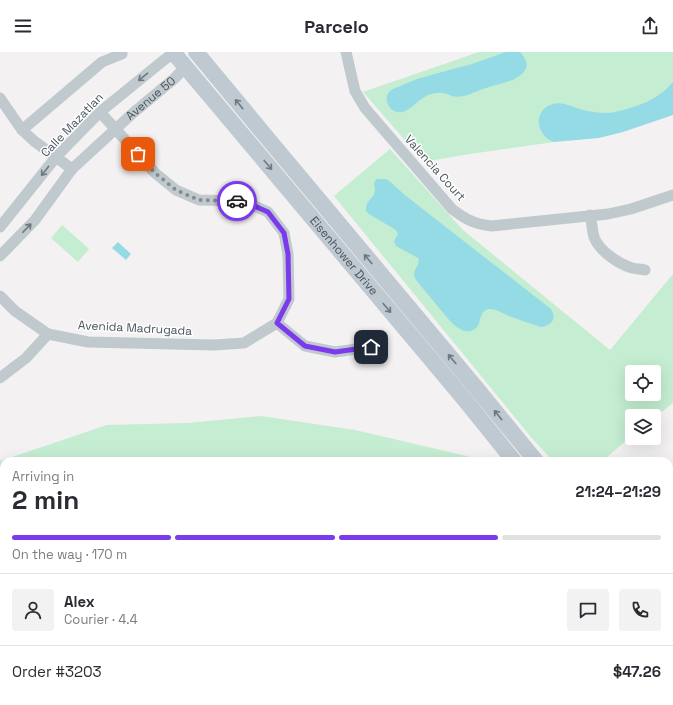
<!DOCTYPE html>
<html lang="en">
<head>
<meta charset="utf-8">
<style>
	:root { --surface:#fff; --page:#f2f2f3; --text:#2b2b33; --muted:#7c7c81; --line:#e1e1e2; --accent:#7c3aed }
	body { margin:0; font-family:"Space Grotesk",sans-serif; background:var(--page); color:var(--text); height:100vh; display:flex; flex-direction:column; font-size:15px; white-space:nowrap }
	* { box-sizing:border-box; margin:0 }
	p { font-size:13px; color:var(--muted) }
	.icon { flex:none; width:22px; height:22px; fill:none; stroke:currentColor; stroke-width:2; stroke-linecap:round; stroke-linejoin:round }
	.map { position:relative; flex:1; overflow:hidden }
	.sheet { position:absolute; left:0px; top:405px; width:673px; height:248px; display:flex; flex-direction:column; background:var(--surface); border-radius:12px 12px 0 0; box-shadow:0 4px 16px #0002 }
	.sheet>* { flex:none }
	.controls { position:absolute; left:625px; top:313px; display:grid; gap:8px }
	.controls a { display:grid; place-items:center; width:36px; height:36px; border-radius:4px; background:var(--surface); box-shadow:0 4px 16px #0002; font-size:20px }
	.pin { position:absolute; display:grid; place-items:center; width:34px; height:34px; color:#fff; margin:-17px; border-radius:8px; box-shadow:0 2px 6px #0006 }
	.courier { position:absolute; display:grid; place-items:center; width:40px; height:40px; margin:-20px; border:3px solid #7c3aed; border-radius:50%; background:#fff; color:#222; box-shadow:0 1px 5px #0007 }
	.head em { font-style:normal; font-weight:600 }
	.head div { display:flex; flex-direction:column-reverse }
	.head { display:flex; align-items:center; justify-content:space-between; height:68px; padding:0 12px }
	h1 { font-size:26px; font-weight:600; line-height:30px }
	.bar { display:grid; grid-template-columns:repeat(4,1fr); gap:6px 4px; align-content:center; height:48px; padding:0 12px }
	.bar i { height:5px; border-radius:3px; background:var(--line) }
	.bar .active { background:var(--accent) }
	.bar p { grid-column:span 4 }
	.line { display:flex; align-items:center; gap:10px; padding:0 12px; border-top:1px solid var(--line) }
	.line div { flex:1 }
	.round { display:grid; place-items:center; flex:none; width:42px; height:42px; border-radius:4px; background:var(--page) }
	header { display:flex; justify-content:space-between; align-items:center; height:52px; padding:0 12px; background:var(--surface); font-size:18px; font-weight:600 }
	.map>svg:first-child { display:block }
	.green { fill:#c4edd1; fill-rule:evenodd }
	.water { fill:#94dbe6 }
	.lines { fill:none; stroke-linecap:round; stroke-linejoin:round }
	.service { stroke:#c0c9ce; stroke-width:5.5 }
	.minor { stroke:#c0c9ce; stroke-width:11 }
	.secondary { stroke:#bec9d1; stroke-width:16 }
	.oneway { stroke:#6d787f }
	.oneway2 { stroke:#6d7880 }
	.done { stroke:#858c91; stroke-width:4; stroke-dasharray:0 7.2 }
	.route { stroke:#7c3aed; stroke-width:5 }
	.labels { text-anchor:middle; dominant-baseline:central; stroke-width:3; stroke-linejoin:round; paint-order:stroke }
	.street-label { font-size:12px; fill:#4a555d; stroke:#fff }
</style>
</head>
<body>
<header><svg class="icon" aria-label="menu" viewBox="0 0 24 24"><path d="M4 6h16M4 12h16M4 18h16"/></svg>Parcelo<svg class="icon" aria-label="share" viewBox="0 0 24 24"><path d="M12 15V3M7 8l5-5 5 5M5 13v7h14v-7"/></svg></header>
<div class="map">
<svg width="673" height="653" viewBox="0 0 673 653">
	<rect width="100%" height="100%" fill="#f3f1f1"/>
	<g class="green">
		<polygon points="479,0 673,0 673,60 597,84 463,103 424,110 363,40"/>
		<path d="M 390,97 L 463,178 L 610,298 L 673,222 L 673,351 L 654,366 L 654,364 L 632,364 L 632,384 L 602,409 L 553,409 L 531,385 L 334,144 ZM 632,320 L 654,320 L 654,342 L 632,342 Z"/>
		<polygon points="62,173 89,197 78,210 51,186"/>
		<polygon points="261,364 355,378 488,409 4,409 4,649 669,649 669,615 673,620 673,653 0,653 0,409 48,393 107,373 188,371"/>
	</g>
	<g class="water">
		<path d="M 506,0 L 520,0 C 532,13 526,21 513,28 C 501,32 487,35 475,40 C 469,43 459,46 452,44 C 447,42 442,40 437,41 C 421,42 414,57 402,60 C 389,63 380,44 393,37 L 417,27 L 460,15 L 469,13 Z"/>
		<path d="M 673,30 L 673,63 L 623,80 L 599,86 L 554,90 C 536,84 532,58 553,52 C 563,49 574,56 583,58 C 591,60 599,61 608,61 C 612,61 618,59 623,58 C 642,53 660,46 673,30 Z"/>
		<path d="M 377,127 L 385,127 L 388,128 L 406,144 L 551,257 C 557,267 552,273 541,275 C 532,272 522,269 512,265 C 505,263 496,256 489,257 C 478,259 482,271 476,276 C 472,280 466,280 462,278 C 453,274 446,264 440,257 C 432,247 424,238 416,228 C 411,218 418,217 419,208 L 418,206 L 396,194 L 394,189 L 398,182 L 396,178 L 369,162 L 366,159 C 365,145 379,147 374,132 L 375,129 Z"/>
		<polygon points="118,190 131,202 126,208 112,196"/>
		<polygon points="4,517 4,569 0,568 0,520"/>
		<polygon points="423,649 495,649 495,653 425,653"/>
	</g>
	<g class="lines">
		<polyline class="service" points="669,548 673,545"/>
		<g class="minor">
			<path d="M 346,0 L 355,39 L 365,56 L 452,157 C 465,167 474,172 492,174 L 608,162 L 631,157 L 673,143"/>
			<polyline points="0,46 22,78 34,89 72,117"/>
			<polyline points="100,60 155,121 176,138 199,148 243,149 268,160 284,181 288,202 289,247 277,271"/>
			<polyline points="22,78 102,10 122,2"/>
			<path d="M 590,163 C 592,170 592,178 594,185 C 599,199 619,212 632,216 C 636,217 641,217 645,218"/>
			<polyline points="0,175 56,105 100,60 164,8 174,1"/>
			<path id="s1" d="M 0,204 L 35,168 L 72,117 L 133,61 L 175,26 L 185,15"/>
			<polyline points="0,244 15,259 48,282 88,290 214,293 244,291 277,271"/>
			<polyline points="277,271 305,294 335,300 371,295"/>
			<polyline points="0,326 26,306 48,282"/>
		</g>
		<g class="secondary">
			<path id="s2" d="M 173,0 L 465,348 L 514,409"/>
			<polyline points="196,0 264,82 477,337 536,409"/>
			<polyline points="669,569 673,574"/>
			<polyline points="669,596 673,601"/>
		</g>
	</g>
	<defs><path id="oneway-shaft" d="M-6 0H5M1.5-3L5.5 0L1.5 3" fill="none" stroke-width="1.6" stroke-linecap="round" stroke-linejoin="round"/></defs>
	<g class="oneway">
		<use href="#oneway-shaft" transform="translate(143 25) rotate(141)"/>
		<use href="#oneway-shaft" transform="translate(45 119) rotate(128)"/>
		<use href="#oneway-shaft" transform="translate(27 176) rotate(-46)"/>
	</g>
	<g class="oneway2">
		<use href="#oneway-shaft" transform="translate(239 52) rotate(-129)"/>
		<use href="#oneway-shaft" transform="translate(268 113) rotate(50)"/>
		<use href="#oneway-shaft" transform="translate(368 207) rotate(-130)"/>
		<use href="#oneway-shaft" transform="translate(387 256) rotate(50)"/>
		<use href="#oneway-shaft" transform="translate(452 307) rotate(-130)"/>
		<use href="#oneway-shaft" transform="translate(498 363) rotate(-129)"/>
	</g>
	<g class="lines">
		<polyline class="done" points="138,102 155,121 176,138 199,148 237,149"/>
		<polyline class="route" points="237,149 243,149 268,160 284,181 288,202 289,247 277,271 305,294 335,300 371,295"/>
	</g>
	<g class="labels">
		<g class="street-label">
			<text stroke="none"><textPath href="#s1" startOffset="219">Avenue 50</textPath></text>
			<text transform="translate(72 73) rotate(-46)">Calle Mazatlan</text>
			<text transform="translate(435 116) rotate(48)">Valencia Court</text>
			<text stroke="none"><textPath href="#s2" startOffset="266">Eisenhower Drive</textPath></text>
			<text transform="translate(135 276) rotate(3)">Avenida Madrugada</text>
		</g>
	</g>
</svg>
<div class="controls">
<a><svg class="icon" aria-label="locate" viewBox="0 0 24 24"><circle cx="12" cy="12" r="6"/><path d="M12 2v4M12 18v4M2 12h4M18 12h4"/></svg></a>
<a><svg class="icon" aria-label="layers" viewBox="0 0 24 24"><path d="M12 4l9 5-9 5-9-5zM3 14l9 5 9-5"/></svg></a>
</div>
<div class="pin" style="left:138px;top:102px;background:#ea580c"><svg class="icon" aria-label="bag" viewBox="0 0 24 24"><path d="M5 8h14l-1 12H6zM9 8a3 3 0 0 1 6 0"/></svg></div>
<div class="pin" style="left:371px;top:295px;background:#1f2937"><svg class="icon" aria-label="home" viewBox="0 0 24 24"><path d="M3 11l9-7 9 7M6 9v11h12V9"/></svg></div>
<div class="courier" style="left:237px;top:149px"><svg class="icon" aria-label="car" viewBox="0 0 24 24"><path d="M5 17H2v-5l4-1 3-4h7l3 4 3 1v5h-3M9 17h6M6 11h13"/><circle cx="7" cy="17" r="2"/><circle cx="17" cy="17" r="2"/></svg></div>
<section class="sheet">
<div class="head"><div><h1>2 min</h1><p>Arriving in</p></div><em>21:24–21:29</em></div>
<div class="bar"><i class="active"></i><i class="active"></i><i class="active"></i><i></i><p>On the way · 170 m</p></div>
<div class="line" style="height:72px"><a class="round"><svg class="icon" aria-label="person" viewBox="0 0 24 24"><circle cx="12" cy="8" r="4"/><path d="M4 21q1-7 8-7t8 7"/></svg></a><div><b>Alex</b><p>Courier · 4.4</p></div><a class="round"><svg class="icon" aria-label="chat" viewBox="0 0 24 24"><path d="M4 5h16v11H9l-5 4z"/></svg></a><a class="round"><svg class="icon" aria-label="phone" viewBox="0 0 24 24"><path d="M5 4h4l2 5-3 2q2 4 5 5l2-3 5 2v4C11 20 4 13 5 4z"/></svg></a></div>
<div class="line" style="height:52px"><div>Order #3203</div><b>$47.26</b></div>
</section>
</div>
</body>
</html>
